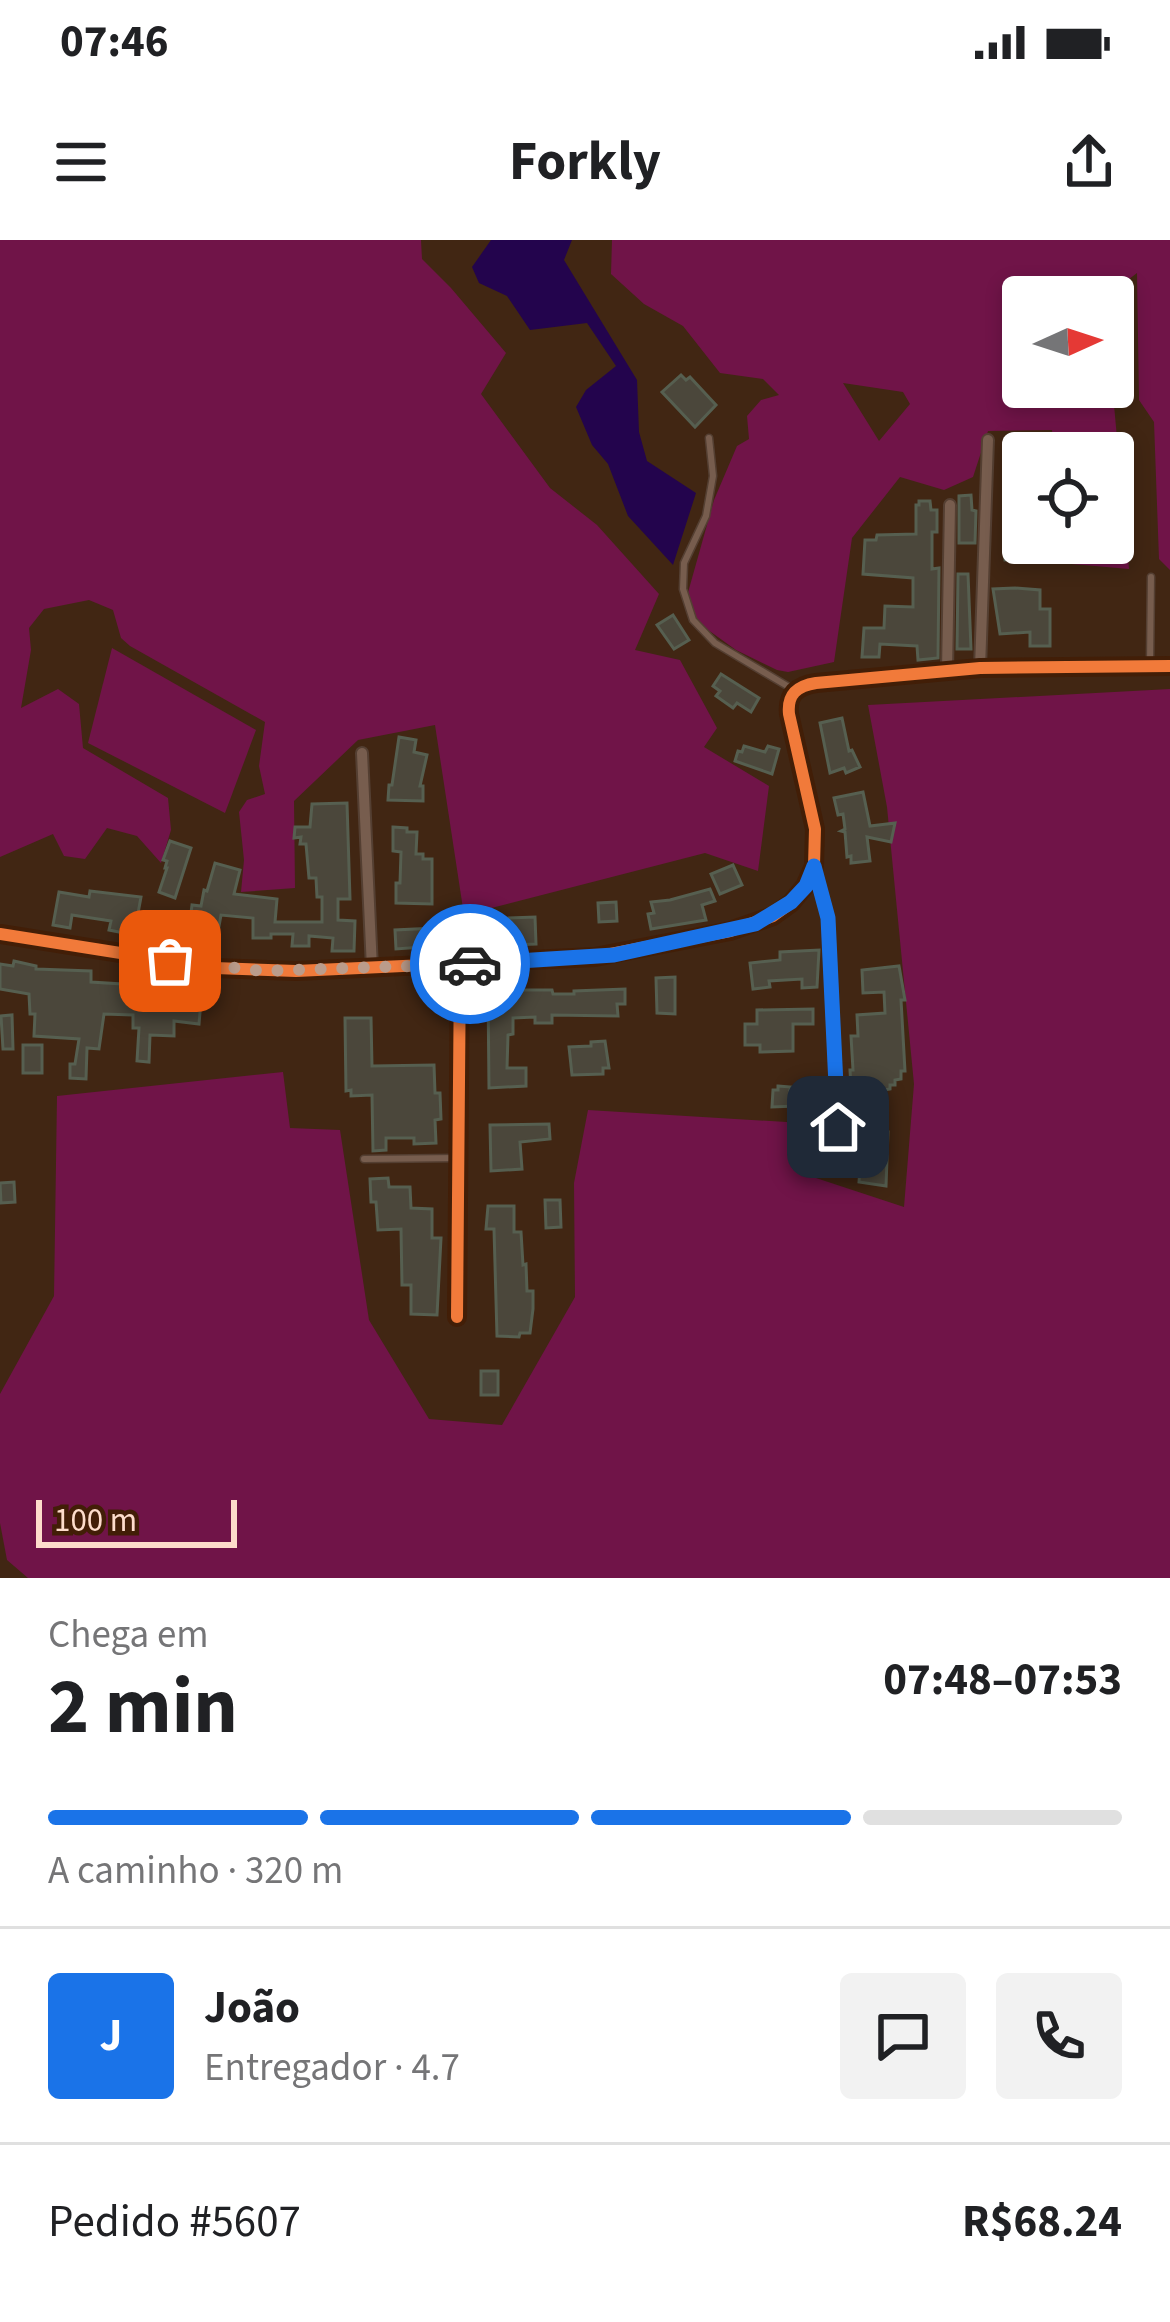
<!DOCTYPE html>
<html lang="pt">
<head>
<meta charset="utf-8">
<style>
	:root { --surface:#fff; --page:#f2f2f2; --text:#202124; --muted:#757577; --line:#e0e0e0; --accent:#1a73e8 }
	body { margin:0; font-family:"Source Sans 3",sans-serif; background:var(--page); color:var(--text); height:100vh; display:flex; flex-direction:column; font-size:45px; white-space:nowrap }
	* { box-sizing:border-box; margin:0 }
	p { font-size:39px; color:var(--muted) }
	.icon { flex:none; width:66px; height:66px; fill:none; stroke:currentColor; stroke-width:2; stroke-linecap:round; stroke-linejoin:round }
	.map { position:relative; height:1338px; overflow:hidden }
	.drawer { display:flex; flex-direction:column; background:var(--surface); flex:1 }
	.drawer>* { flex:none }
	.needle { width:78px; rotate:87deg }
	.buttons { position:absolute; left:1002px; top:36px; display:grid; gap:24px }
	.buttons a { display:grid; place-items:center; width:132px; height:132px; border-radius:12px; background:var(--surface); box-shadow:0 6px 18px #0003; font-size:60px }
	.scale { position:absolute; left:36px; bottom:30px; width:201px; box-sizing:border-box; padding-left:12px; border:6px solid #fddccb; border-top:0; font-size:33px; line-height:42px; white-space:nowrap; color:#fddccb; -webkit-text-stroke:9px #421e07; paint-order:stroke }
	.pin { position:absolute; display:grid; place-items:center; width:102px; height:102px; color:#fff; margin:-51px; border-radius:24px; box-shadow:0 6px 18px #0006 }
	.courier { position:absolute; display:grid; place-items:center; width:120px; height:120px; margin:-60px; border:9px solid #1a73e8; border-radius:50%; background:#fff; color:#222; box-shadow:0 3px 15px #0007 }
	.overview em { font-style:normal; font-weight:700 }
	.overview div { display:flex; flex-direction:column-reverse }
	.overview { display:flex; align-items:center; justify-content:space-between; height:204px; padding:0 48px }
	h1 { font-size:78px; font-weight:700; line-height:90px }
	.bar { display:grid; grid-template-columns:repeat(4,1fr); gap:18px 12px; align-content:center; height:144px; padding:0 48px }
	.bar i { height:15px; border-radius:9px; background:var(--line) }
	.bar .current { background:var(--accent) }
	.bar p { grid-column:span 4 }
	.line { display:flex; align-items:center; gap:30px; padding:0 48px; border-top:3px solid var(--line) }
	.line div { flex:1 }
	.round { display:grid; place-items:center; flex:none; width:126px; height:126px; border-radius:12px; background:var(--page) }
	.status { display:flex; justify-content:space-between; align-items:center; height:84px; padding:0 60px; background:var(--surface); direction:ltr }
	.status svg { height:33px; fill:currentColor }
	header { display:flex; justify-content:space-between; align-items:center; height:156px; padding:0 48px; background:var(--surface); font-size:54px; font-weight:700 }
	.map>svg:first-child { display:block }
	.green { fill:#701448; fill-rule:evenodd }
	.water { fill:#23044d }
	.building { fill:#4b473b; stroke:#565f50; stroke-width:3 }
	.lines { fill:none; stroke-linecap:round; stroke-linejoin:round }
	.service-casing { stroke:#543f32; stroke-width:9 }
	.minor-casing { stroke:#543f32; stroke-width:14 }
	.tertiary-casing { stroke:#543f32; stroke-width:16 }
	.service { stroke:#775d4e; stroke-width:6 }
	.minor { stroke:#775d4e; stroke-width:10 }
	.tertiary { stroke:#775d4e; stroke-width:14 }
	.cycleway-casing { stroke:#421e07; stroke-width:20 }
	.cycleway { stroke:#f17a3a; stroke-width:12 }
	.done { stroke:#bb9c8b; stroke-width:12; stroke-dasharray:0 21.6 }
	.route { stroke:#1a73e8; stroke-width:15 }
</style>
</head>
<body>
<div class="status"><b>07:46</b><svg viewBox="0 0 49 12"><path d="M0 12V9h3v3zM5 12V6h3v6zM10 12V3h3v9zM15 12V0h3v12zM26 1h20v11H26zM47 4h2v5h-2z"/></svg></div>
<header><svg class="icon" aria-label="menu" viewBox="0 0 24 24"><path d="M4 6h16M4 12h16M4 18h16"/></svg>Forkly<svg class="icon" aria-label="share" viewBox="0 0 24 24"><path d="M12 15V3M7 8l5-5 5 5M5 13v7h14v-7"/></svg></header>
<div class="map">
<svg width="1170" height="1338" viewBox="0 0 1170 1338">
	<rect width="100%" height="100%" fill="#412613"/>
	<g class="green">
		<polygon points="0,0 421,0 422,19 451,48 506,113 481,154 550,248 597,285 659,354 635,410 680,420 717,488 704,507 769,546 758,631 705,613 464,675 435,485 358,500 294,561 295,648 241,652 244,620 239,572 247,560 265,554 259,526 265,482 130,406 121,398 113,370 89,360 44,369 29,388 31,410 21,468 58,449 79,464 83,508 168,558 171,590 161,623 137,596 107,588 85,619 64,616 53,594 0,617"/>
		<path d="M 612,0 L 1170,0 L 1170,330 L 1159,319 L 1154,182 L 1139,160 L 1137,33 L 1120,46 L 1113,95 L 1113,57 L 1023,57 L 1023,147 L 1073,147 L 1076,157 L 1113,154 L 1129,329 L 1060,323 L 1059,303 L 1113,303 L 1113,213 L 1054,213 L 1052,190 L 988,191 L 973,237 L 944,250 L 900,237 L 852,298 L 834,422 L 788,432 L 777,430 L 736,410 L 697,382 L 687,356 L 714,260 L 737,206 L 749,199 L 747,176 L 761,160 L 779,155 L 763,139 L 720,133 L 683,86 L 644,64 L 611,34 ZM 843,143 L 903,152 L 910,164 L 879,201 Z"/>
		<polygon points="112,408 256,490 225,573 88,503"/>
		<polygon points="1170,449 1170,1338 28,1338 7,1320 0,1283 0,1154 54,1056 57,856 283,832 290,888 340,890 369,1080 429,1179 502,1185 575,1057 574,943 588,870 803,883 816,938 904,967 914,844 887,567 868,465"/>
	</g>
	<polygon class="water" points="491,0 572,0 564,20 637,140 639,192 647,221 696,253 673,325 628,276 608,224 592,205 576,167 586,150 616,126 587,83 530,90 507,56 479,43 472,27"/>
	<g class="building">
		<polygon points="681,135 686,140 690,137 716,165 695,187 662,152"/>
		<polygon points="1023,246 1023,303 1034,303 1034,319 1005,320 1004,301 1009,301 1007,247"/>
		<polygon points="971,255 972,270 976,271 975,303 959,303 959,256"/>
		<polygon points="919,261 930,261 931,270 937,270 937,292 932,292 932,329 939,328 938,418 918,420 917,406 880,404 879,417 862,417 864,388 884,388 885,366 913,367 913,338 863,334 865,300 876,300 877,295 916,294 916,265 919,265"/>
		<polygon points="958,334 968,334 971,409 957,409"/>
		<polygon points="1015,348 1040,350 1040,369 1050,369 1050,406 1030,406 1030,392 1000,394 993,349"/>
		<polygon points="673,375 689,400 674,409 657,385"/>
		<polygon points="721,434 759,458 751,472 737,463 733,468 716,456 720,451 713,446"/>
		<polygon points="842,478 849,511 852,510 860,527 846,533 844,528 830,533 820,483"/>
		<polygon points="399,497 416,500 414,512 427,515 420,546 423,546 423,561 388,560 389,545 392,545"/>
		<polygon points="744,506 765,512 768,506 779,509 772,534 735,521 738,511 742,512"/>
		<polygon points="863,552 870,586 895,583 891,602 867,597 870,621 851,623 851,616 847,617 845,592 841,591 845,589 843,574 838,575 834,558"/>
		<polygon points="347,563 350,659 338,659 338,680 355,681 354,711 332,711 333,698 309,696 309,706 292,706 293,694 271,694 271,698 253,698 253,678 221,675 216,703 194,700 197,682 190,681 192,665 201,666 204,650 207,651 215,623 240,630 234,654 277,659 275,682 322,682 322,657 317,657 316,638 309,638 306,604 300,604 301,597 294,598 295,587 310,587 312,564"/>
		<polygon points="393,587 407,588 407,592 417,592 416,614 423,614 423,619 432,619 432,664 396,663 396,643 400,643 401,612 393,611"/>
		<polygon points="170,601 191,608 175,658 159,652 167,628 165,628 167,621 163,620"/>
		<polygon points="733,625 742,645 720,654 711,634"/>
		<polygon points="710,649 715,661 702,665 706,680 651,689 648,674 654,673 651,662 670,660"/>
		<polygon points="90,651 141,657 134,695 109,690 111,681 72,675 70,688 53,685 59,652 89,657"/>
		<polygon points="616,662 617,681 599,682 598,663"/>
		<polygon points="455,677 456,701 422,703 422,707 396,709 395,690 436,688 436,678"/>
		<polygon points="535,677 536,704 510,705 509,678"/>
		<polygon points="819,710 817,747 802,748 802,739 769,741 770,747 753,749 750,723 780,720 780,712"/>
		<polygon points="14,721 36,726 36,729 91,731 91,742 202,749 199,784 174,781 174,796 150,795 149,822 137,821 139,788 133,788 133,775 104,774 99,809 87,808 86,839 70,838 70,824 75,824 79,799 34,796 35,774 30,774 29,754 0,749 0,724 13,726"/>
		<polygon points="899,726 905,760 901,760 905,831 901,831 901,839 895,840 895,845 890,845 890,849 884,850 885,892 888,892 886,946 859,942 864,877 860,877 859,847 851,848 850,830 853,830 851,796 858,796 857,775 885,773 884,752 863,753 862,730"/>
		<polygon points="675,737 675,774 657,773 656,738"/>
		<polygon points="625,749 625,764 617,764 618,776 552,775 552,783 535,783 535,777 513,778 513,794 508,795 507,828 526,828 526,846 489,848 488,750 552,750 553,754 574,754 574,751"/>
		<polygon points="813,769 813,784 793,784 793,811 760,812 760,805 745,805 745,784 757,784 757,770"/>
		<polygon points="12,775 13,809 3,809 1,776"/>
		<polygon points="345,778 371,778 372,826 434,825 435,853 440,853 441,879 435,880 436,903 414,904 414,898 386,898 386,910 373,911 372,855 351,856 351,850 346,851"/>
		<polygon points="605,801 609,828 603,828 603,834 572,835 569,807 591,806 591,802"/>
		<rect x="23" y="805" width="19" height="28"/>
		<polygon points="778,846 791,847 790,850 796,850 796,866 772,867 773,850 778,850"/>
		<polygon points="549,884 550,899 520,902 522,929 491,931 490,885"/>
		<polygon points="388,938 389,947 410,947 411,968 432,969 432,998 441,998 437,1075 411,1074 411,1045 402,1045 401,989 378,990 376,962 371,962 370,939"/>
		<polygon points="14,942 15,962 1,963 0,943"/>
		<polygon points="545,960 560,960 561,987 546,988"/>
		<polygon points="488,966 514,966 514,992 521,992 523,1025 526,1024 527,1051 533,1051 533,1069 530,1093 520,1093 519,1097 497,1096 494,989 486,989"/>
		<rect x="481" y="1131" width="17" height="24"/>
	</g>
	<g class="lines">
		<g class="service-casing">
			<g id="service">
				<polyline points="709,198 713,236 706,276 684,323 683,349 693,380 715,403 794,450"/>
				<polyline points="1150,422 1151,337"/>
				<polyline points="364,919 458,918"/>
			</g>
		</g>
		<g class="minor-casing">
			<g id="minor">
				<polyline points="980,428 988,200"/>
				<polyline points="947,431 950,265"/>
				<polyline points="362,513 372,728"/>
				<polyline points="814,626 828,678 840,929"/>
				<polyline points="457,1077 460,724"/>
			</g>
		</g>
		<g class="tertiary-casing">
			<path id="tertiary" d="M 0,694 L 215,728 L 296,731 L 595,717 L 730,691 L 773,676 L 791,663 L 805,646 L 814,626 L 815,589 L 789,474 C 787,454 797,446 816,443 L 980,428 L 1170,426"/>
		</g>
		<use href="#service" class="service"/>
		<use href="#minor" class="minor"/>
		<use href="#tertiary" class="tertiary"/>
		<g class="cycleway-casing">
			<g id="cycleway">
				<path d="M 0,694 L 215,728 L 296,731 L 595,717 L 730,691 L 773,676 L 791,663 L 805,646 L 814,626 L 815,589 L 789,474 C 787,454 797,446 816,443 L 980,428 L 1170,426"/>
				<polyline points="457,1077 460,724"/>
			</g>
		</g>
		<use href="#cycleway" class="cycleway"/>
	</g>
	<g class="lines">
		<polyline class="done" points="170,721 264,731 470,724"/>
		<polyline class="route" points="470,724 614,715 755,684 791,662 806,646 814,626 828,678 838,887"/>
	</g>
</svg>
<div class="buttons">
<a><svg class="needle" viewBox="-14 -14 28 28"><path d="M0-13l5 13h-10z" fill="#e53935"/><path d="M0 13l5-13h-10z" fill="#757577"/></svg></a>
<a><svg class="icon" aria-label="locate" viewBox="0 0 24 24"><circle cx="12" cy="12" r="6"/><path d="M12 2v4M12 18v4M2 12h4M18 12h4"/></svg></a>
</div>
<div class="scale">100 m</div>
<div class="pin" style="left:170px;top:721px;background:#ea580c"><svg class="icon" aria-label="bag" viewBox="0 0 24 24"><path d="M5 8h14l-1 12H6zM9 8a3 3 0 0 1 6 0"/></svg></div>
<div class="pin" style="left:838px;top:887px;background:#1f2937"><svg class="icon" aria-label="home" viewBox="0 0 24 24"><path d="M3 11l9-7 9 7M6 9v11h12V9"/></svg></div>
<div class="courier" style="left:470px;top:724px"><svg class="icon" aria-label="car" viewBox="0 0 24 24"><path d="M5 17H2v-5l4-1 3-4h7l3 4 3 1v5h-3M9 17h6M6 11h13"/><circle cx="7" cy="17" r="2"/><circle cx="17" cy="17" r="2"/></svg></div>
</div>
<section class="drawer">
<div class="overview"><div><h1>2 min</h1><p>Chega em</p></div><em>07:48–07:53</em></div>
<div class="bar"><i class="current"></i><i class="current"></i><i class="current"></i><i></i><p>A caminho · 320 m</p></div>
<div class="line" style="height:216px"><b class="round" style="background:var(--accent);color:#fff">J</b><div><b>João</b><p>Entregador · 4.7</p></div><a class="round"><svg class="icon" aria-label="chat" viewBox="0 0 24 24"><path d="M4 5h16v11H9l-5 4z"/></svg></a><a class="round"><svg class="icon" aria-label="phone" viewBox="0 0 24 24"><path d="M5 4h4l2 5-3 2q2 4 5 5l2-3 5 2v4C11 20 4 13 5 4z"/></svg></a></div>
<div class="line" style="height:156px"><div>Pedido #5607</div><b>R$68.24</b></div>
</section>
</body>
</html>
